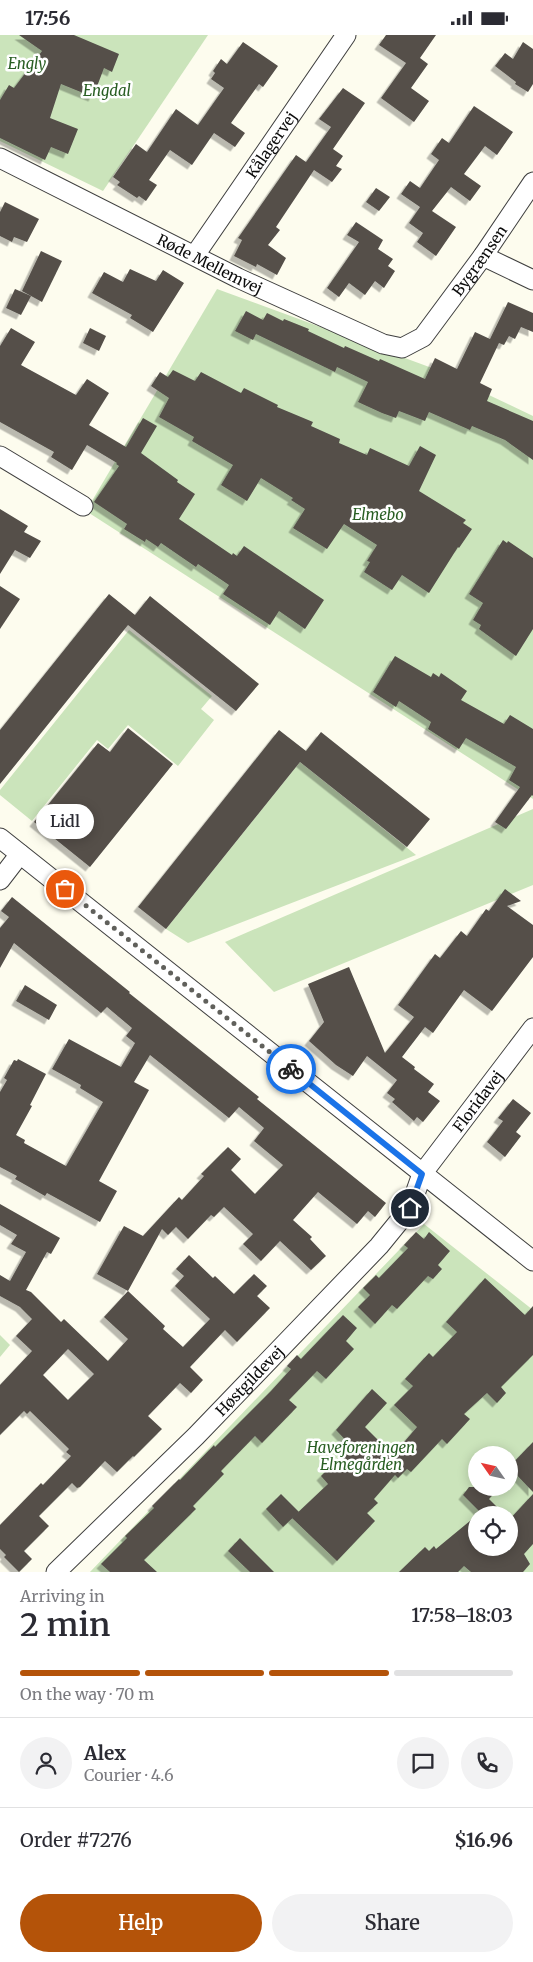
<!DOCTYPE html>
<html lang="en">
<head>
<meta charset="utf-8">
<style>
	:root { --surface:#fff; --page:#f2f2f3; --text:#2b2b33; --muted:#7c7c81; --line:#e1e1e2; --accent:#b45309 }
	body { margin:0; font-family:Merriweather,serif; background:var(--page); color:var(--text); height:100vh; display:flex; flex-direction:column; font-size:19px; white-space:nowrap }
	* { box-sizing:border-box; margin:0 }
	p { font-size:16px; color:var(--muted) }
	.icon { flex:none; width:28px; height:28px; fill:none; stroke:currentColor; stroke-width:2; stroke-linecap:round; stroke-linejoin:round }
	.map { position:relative; height:1537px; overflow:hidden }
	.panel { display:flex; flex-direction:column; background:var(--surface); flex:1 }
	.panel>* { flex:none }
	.needle { width:32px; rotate:304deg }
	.controls { position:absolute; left:468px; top:1411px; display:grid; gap:10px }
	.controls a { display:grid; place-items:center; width:50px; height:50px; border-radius:50%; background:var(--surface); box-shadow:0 2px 12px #0003; font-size:25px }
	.pin { position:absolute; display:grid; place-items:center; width:42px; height:42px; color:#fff; margin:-21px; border:2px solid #fff; border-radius:50%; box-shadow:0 1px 5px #0007 }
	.courier { position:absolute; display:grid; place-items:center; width:50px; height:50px; margin:-25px; border:4px solid #1a73e8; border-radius:50%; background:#fff; color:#222; box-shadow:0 1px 6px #0007 }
	.bubble { position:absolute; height:35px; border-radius:18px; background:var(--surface); box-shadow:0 2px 12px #0003; font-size:16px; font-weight:600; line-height:35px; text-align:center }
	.head em { font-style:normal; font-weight:600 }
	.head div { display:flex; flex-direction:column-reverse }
	.head { display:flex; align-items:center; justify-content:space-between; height:85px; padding:0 20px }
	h1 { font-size:32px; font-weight:600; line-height:38px }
	.bar { display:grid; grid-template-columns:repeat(4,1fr); gap:8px 5px; align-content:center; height:60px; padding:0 20px }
	.bar i { height:6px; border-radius:4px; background:var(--line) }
	.bar .current { background:var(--accent) }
	.bar p { grid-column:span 4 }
	.line { display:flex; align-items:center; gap:12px; padding:0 20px; border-top:1px solid var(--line) }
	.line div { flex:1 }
	.round { display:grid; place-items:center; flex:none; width:52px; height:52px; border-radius:26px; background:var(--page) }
	.cta { display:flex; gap:10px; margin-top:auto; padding:10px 20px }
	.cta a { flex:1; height:58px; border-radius:30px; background:var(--accent); color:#fff; font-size:20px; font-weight:600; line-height:58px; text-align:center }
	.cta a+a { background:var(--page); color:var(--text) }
	.status { display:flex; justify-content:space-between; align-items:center; height:35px; padding:0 25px; background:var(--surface); direction:ltr }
	.status svg { height:14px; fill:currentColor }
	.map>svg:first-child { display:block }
	.green { fill:#cbe4bb; fill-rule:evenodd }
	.building { fill:#544f4a; fill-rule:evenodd; filter:url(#shadow) }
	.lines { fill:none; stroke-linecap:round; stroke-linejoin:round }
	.minor-casing { stroke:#3f3f3f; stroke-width:21 }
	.minor { stroke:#fff; stroke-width:19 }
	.done { stroke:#60605b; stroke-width:5; stroke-dasharray:0 9 }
	.route { stroke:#1a73e8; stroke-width:6 }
	.labels { text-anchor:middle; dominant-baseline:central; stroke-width:5; stroke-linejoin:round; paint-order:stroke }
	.park-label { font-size:15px; font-style:italic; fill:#295e23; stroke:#fff }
	.street-label { font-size:15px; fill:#0c0c0c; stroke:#fff }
</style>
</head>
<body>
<div class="status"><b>17:56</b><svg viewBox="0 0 49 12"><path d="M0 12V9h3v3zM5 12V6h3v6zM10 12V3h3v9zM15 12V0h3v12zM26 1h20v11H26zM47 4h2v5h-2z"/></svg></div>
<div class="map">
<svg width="533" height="1537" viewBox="0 0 533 1537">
	<defs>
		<filter id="shadow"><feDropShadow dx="-4.5" dy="4.5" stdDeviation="0" flood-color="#0004"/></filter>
	</defs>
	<rect width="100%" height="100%" fill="#fdfcee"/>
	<g class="green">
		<polygon points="0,0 208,0 103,156 0,106"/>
		<polygon points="217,254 432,333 533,381 533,764 86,476"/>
		<polygon points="129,595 212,661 201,674 214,685 178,731 128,690 108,714 97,705 32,786 0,760 0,755"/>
		<polygon points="300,727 416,820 188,908 166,894"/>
		<polygon points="533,774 533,850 274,957 225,907"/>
		<path d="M 424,1189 L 533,1275 L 533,1537 L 90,1537 ZM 476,1420 L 509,1420 L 509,1452 L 476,1452 ZM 476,1480 L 509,1480 L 509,1512 L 476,1512 Z"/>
		<polygon points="0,1300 10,1310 0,1322"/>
	</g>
	<g class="building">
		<polygon points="19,0 74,0 119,19 112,37 104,33 93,62 61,49 50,83 78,94 68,119 51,112 45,125 0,103 0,65 9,50 14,53 42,16"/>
		<polygon points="386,0 436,0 420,23 428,29 411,53 429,66 414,87 381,63 406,28 379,10"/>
		<polygon points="243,7 278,31 263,52 259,49 231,88 245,98 235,112 214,98 192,130 170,115 149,145 157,150 146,166 139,161 137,163 117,150 120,147 113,142 136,109 147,117 176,74 198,90 224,53 211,44 215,38 213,36 221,24 227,29"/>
		<polygon points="523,7 533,14 533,49 528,57 515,49 516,47 495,31 505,18 513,24"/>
		<polygon points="343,53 365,68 333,114 343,121 336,131 342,134 332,147 314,135 276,192 280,195 268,210 286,223 277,240 257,229 256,232 234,221 242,205 238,203 296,120 306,127 331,92 319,84"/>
		<polygon points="474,71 513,97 497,120 485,111 464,139 481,151 470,166 451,152 432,176 456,192 436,221 417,207 423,198 409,188 420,172 401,159 410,146 420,153 439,125 431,119 442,103 449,108"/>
		<polygon points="376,153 390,162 379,176 366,167"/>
		<polygon points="5,167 39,184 27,207 14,202 12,207 0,201 0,177"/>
		<polygon points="356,187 383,205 378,214 393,224 388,231 395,236 384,253 375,246 365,260 349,248 339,262 327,253 359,207 347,200"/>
		<polygon points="41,216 62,226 42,267 22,256"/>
		<polygon points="130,234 156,246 163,235 184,248 153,297 130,283 132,280 92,258 104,237 123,247"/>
		<polygon points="15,254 31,261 21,280 6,273"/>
		<polygon points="508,267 533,278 533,297 521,292 515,304 509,301 504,310 499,308 480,348 492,354 487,366 533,386 533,425 505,405 472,391 470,395 429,377 425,386 399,376 396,383 382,378 358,367 368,347 337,332 335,337 256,299 253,305 235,296 246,276 263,285 267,278 283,286 284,284 309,294 308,296 344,313 345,311 379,326 380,324 425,344 435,323 457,334 475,297 490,304"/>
		<polygon points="11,293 35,307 21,330 76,360 87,344 109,358 89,390 126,412 143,383 157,391 141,418 178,445 177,447 195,459 179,484 232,520 233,518 237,521 244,511 324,565 305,594 279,576 270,590 223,559 229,550 198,529 196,532 161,508 158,512 146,504 145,507 124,494 127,489 94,467 119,431 116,429 117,428 87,410 72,435 51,422 54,417 0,387 0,311"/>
		<polygon points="90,293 106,301 99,316 83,308"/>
		<polygon points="173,335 195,346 201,337 241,358 244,353 278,370 277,372 313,387 311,391 340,404 339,408 367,420 370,413 409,431 420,411 436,420 419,456 466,485 463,488 472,494 459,513 458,512 429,558 402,540 392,555 364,537 370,527 367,526 377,510 344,489 327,514 293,493 305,474 291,465 293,463 261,443 247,466 221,450 233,430 192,406 194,402 159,382 169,363 151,351 160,337 168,342"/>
		<polygon points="0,474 28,491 24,497 41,506 30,523 15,515 0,539"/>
		<polygon points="503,505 507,508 508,506 533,523 533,594 516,621 479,594 481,590 473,585 483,568 469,559"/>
		<polygon points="0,551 20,564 0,594"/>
		<polygon points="109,559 135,580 150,561 259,649 236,676 128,590 0,749 0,695"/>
		<polygon points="395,621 431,642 433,638 439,642 441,638 467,656 461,665 504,689 510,680 533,694 533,761 532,760 506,794 495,787 520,752 509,745 516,732 466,703 459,714 428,694 431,687 399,666 396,672 373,657"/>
		<polygon points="128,693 173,729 90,832 34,787 98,708 110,717"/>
		<polygon points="279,695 306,716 321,697 430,784 407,812 300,727 166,894 138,872"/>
		<polygon points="505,854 521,866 507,871 533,890 533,922 492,976 464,955 433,998 425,992 402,1022 415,1032 414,1034 434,1049 428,1057 440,1066 423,1087 417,1082 414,1086 392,1067 395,1064 387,1058 397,1045 367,1021 353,1041 336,1030 309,1006 324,987 308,949 349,932 385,1018 414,982 398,970 435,919 440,923 461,896 467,901 486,874 489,876"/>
		<path d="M 12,862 L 130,957 L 129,958 L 259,1062 L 257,1064 L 386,1168 L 375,1182 L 368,1176 L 357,1189 L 318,1157 L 293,1185 L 312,1202 L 310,1204 L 326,1221 L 311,1235 L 280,1206 L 261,1226 L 243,1209 L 253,1199 L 224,1172 L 214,1182 L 211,1180 L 188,1204 L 176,1192 L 168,1200 L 162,1194 L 128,1256 L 165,1291 L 163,1294 L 183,1312 L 210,1284 L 175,1251 L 184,1241 L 176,1234 L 189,1220 L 213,1243 L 215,1241 L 234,1259 L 254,1239 L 267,1251 L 257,1261 L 270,1273 L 237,1307 L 225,1295 L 190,1332 L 203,1345 L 191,1358 L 180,1348 L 148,1381 L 162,1394 L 134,1422 L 133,1421 L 117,1437 L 105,1426 L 80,1452 L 77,1453 L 72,1448 L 39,1481 L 49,1491 L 24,1516 L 32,1524 L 19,1537 L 4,1522 L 6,1520 L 0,1514 L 0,1490 L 41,1448 L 43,1450 L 71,1421 L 66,1417 L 69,1414 L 30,1376 L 27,1379 L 24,1376 L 0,1400 L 0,1350 L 32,1316 L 16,1301 L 32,1284 L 20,1272 L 0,1261 L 0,1240 L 10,1246 L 26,1217 L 11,1209 L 17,1200 L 0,1190 L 0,1169 L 60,1203 L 51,1219 L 47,1217 L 26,1255 L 31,1257 L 61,1287 L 64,1284 L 108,1326 L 128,1304 L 104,1282 L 128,1256 L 97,1239 L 124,1191 L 143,1201 L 179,1162 L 182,1165 L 204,1141 L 201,1139 L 228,1112 L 241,1124 L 231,1135 L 255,1159 L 283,1130 L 254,1106 L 264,1093 L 239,1072 L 229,1083 L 150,1020 L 134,1047 L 149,1055 L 99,1146 L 117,1156 L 100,1187 L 47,1158 L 45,1161 L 15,1144 L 17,1141 L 0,1132 L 0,1057 L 7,1045 L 4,1043 L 14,1025 L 17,1026 L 18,1024 L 46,1039 L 30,1070 L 32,1071 L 16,1100 L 25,1105 L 24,1108 L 66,1131 L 103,1067 L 80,1053 L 81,1050 L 52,1034 L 69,1004 L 121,1032 L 135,1008 L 126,1001 L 132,993 L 107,972 L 101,978 L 14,908 L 0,933 L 0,893 L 9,882 L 1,876 ZM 68,1314 L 94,1339 L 68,1365 L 43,1340 Z"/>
		<polygon points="25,950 57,970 49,985 16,966"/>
		<polygon points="513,1064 531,1078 516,1097 521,1101 505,1122 487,1107 503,1086 498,1083"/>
		<polygon points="416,1197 424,1204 429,1197 450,1216 438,1230 442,1234 433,1244 428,1241 397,1274 392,1270 375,1289 358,1272 370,1260 363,1253 376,1240 379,1243 408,1213 404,1210"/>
		<polygon points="485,1243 525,1280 533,1271 533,1320 501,1352 506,1358 497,1368 487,1358 464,1379 470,1384 447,1409 442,1404 411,1437 407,1434 398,1443 395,1440 374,1464 378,1468 367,1478 375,1486 337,1526 292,1483 328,1449 321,1441 351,1411 336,1395 372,1354 387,1368 365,1392 393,1420 417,1392 394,1370 413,1351 405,1344 429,1318 433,1322 457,1297 446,1287"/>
		<polygon points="343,1280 357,1293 346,1306 354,1314 326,1344 317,1336 289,1365 297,1372 262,1408 255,1401 221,1436 224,1439 193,1471 196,1474 144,1525 157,1537 110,1537 101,1529 127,1503 125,1501 154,1473 152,1471 179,1444 180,1445 214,1410 215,1412 271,1356 291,1334 287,1331 297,1320 301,1324"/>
		<polygon points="533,1407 533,1457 509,1432"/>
		<polygon points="469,1452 500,1452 489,1464 505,1480 483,1480 463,1460"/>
		<polygon points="281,1459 299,1477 283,1492 266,1474"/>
		<polygon points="533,1459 533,1509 524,1519 530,1529 523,1537 471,1537 464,1531 458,1537 399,1537 425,1512 429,1516 434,1511 436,1514 476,1481 476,1512 509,1512 509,1485"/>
		<polygon points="240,1503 274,1537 250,1537 228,1516"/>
	</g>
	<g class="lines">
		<g class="minor-casing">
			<g id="minor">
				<path id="s1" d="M 0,123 L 238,243 L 383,309 L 402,313 L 423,302 L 483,221 L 533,147"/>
				<path id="s2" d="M 195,220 L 346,0"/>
				<polyline points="483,221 533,245"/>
				<polyline points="0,421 83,471"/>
				<polyline points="0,803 533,1226"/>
				<polyline points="0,845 20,819"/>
				<path id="s3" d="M 56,1537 L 196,1401 L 379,1211 L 410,1173 L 422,1139 L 533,993"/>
			</g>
		</g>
		<use href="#minor" class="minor"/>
	</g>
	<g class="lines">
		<polyline class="done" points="65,854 291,1034"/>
		<polyline class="route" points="291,1034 422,1139 410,1173"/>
	</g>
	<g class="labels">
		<g class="park-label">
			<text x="27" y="28">Engly</text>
			<text x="107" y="55">Engdal</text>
			<text x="378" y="479">Elmebo</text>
			<text x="361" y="1412">Haveforeningen<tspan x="361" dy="17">Elmegården</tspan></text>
		</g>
		<g class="street-label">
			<text stroke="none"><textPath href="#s2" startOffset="134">Kålagervej</textPath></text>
			<text stroke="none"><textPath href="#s1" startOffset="564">Bygrænsen</textPath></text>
			<text stroke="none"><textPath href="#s1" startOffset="235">Røde Mellemvej</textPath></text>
			<text stroke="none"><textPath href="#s3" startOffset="636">Floridavej</textPath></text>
			<text stroke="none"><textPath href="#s3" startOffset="272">Høstgildevej</textPath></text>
		</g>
	</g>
</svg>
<div class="controls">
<a><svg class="needle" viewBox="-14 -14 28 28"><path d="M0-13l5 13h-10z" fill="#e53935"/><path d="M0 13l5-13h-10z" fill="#7c7c81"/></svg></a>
<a><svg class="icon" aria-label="locate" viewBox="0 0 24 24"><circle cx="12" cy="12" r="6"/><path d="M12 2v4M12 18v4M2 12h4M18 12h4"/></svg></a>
</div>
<div class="pin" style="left:65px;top:854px;background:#ea580c"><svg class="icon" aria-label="bag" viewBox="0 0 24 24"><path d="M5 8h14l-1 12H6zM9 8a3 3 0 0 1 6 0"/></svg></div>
<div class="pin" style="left:410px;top:1173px;background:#1f2937"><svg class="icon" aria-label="home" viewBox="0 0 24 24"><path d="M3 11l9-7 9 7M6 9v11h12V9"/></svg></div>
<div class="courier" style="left:291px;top:1034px"><svg class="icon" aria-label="bike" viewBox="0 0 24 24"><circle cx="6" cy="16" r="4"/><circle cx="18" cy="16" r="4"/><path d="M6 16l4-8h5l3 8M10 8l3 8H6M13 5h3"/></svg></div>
<div class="bubble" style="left:36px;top:769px;width:58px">Lidl</div>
</div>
<section class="panel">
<div class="head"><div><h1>2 min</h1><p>Arriving in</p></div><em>17:58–18:03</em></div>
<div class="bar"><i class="current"></i><i class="current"></i><i class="current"></i><i></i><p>On the way · 70 m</p></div>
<div class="line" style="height:90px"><a class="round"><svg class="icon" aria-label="person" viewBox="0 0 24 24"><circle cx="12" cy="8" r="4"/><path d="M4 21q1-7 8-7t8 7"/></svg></a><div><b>Alex</b><p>Courier · 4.6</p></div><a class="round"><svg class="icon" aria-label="chat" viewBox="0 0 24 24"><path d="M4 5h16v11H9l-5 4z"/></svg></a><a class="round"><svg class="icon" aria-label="phone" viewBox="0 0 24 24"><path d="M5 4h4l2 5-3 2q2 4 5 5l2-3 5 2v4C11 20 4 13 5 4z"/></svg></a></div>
<div class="line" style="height:65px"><div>Order #7276</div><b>$16.96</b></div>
<div class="cta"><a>Help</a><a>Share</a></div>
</section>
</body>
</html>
